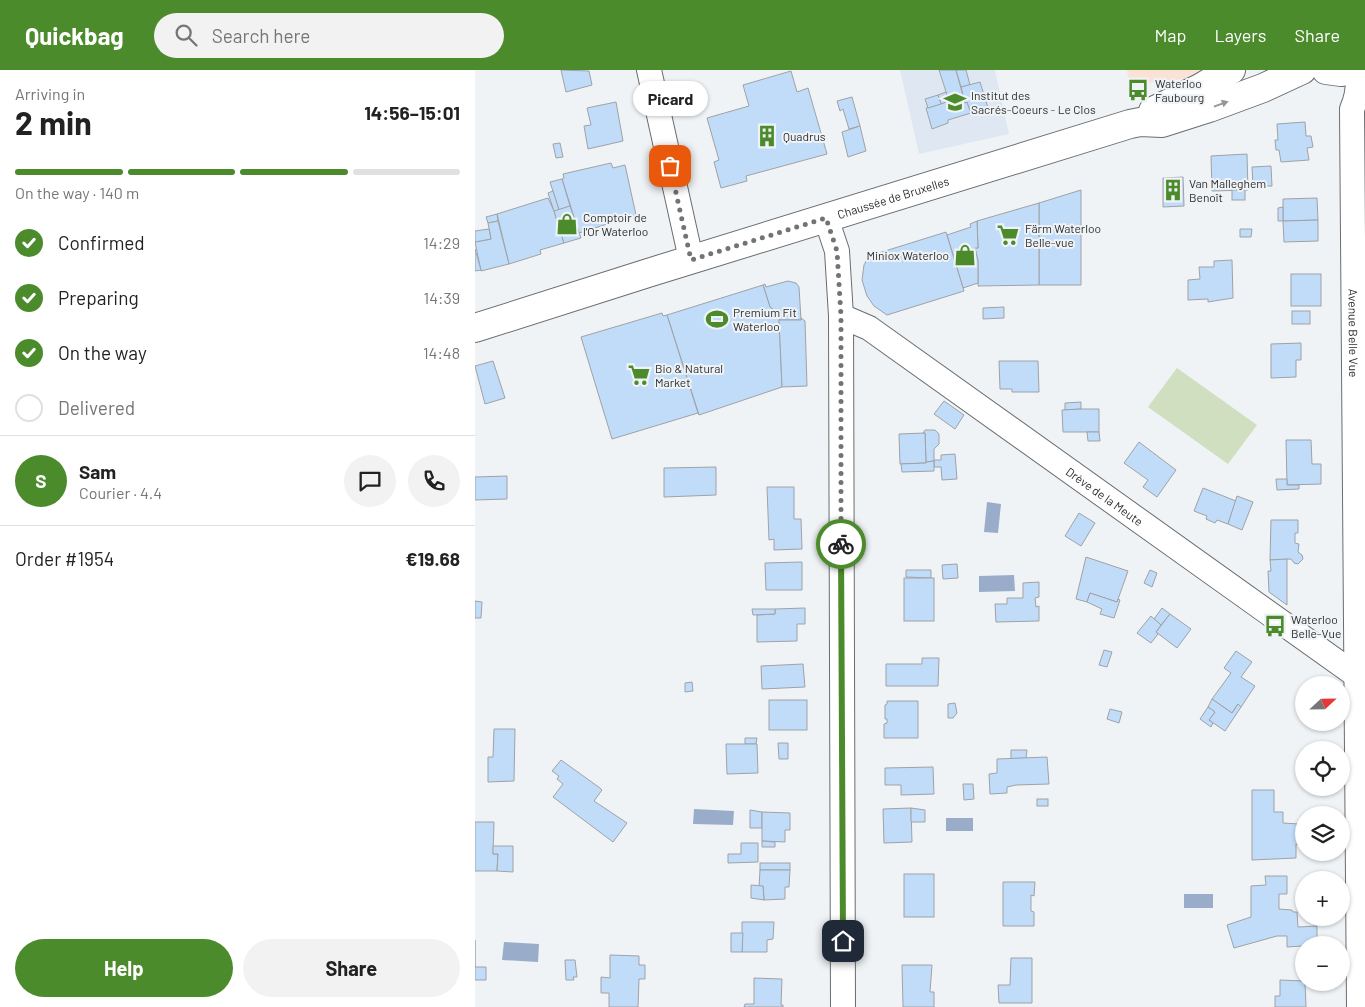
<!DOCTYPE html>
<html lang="en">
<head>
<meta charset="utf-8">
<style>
	:root { --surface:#fff; --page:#f2f2f2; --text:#222; --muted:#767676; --line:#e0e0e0; --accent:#4c8b2b }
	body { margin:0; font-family:Barlow,sans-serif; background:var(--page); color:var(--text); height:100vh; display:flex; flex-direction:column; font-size:19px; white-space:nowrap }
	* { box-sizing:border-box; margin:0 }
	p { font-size:16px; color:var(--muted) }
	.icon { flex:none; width:28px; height:28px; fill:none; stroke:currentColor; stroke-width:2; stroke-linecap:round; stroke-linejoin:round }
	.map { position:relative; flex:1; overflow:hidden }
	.sheet { display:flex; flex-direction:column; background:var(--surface); width:475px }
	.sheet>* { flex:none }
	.needle { width:32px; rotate:68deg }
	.tools { position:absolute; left:820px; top:606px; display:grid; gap:10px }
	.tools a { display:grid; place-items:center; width:55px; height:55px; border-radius:50%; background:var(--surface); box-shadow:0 1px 4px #0004; font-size:25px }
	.pin { position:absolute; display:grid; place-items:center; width:42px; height:42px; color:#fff; margin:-21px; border-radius:10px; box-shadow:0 2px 8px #0006 }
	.courier { position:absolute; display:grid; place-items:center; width:50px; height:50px; margin:-25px; border:4px solid #4c8b2b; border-radius:50%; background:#fff; color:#222; box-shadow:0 1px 6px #0007 }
	.bubble { position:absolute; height:35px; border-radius:18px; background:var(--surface); box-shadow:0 1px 4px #0004; font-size:16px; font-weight:700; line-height:35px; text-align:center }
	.summary em { font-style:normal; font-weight:700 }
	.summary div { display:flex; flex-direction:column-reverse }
	.summary { display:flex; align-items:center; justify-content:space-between; height:85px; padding:0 15px }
	h1 { font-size:32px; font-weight:700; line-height:38px }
	.bar { display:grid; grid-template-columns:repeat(4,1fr); gap:8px 5px; align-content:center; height:60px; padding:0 15px }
	.bar i { height:6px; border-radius:4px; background:var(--line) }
	.bar .selected { background:var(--accent) }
	.bar p { grid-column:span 4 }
	.line { display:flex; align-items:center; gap:12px; padding:0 15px; border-top:1px solid var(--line) }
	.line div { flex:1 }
	.round { display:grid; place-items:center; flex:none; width:52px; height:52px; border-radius:26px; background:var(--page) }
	ol { padding:0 15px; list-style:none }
	li { display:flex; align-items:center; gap:15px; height:55px }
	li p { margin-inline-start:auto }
	li .icon { padding:5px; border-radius:50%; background:var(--accent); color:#fff; stroke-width:4 }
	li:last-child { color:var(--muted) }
	li i { width:28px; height:28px; border:2px solid var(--line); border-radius:50% }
	.button { display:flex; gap:10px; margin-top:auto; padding:10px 15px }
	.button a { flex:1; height:58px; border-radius:30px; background:var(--accent); color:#fff; font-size:20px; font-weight:700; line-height:58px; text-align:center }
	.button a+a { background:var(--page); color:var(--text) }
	header { display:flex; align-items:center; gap:30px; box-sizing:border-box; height:70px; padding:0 25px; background:var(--accent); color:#fff }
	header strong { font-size:24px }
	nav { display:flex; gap:28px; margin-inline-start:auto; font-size:18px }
	.search { width:350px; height:45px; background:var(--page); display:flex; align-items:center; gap:12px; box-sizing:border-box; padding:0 18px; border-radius:28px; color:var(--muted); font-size:19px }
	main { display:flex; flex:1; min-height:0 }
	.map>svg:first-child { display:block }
	.commercial { fill:#fae3d6 }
	.built { fill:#dfe8f2 }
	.green { fill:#d0dfc0 }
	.water { fill:#99adcb }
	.building { fill:#c1dcf9; stroke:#9fa2a6 }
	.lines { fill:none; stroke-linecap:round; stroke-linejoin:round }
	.minor-casing { stroke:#6a6d70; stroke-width:26 }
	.major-casing { stroke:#6a6d70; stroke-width:30 }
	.minor { stroke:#fff; stroke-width:24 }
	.major { stroke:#fff; stroke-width:28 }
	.oneway { fill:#969698 }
	.done { stroke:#717375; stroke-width:5; stroke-dasharray:0 9 }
	.route { stroke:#4c8b2b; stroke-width:6 }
	.labels { text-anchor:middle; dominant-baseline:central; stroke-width:4; stroke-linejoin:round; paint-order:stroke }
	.poi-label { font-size:12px; fill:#2d2e30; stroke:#eff3f6; text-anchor:start }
	.street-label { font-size:12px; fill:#2d2e30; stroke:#eff3f6 }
</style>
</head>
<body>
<header>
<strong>Quickbag</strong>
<div class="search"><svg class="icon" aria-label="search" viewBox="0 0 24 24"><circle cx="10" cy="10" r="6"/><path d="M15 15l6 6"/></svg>Search here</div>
<nav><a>Map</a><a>Layers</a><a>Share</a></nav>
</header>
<main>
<section class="sheet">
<div class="summary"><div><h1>2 min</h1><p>Arriving in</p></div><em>14:56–15:01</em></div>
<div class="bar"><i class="selected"></i><i class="selected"></i><i class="selected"></i><i></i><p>On the way · 140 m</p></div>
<ol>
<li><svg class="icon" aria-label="check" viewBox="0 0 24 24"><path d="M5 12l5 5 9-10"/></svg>Confirmed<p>14:29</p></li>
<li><svg class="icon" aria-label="check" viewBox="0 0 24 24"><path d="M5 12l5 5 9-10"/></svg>Preparing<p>14:39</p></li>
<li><svg class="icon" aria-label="check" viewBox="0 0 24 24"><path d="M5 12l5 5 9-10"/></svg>On the way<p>14:48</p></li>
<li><i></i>Delivered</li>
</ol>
<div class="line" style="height:90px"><b class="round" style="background:var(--accent);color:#fff">S</b><div><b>Sam</b><p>Courier · 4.4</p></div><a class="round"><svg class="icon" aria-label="chat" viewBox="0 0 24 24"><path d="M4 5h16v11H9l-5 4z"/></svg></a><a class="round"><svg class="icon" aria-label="phone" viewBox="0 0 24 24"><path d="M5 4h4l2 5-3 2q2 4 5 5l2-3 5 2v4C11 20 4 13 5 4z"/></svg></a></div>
<div class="line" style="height:65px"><div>Order #1954</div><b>€19.68</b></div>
<div class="button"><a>Help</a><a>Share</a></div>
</section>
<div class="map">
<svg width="890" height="937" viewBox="0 0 890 937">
	<rect width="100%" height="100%" fill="#eff3f6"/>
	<polygon class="commercial" points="652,0 745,0 736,6 654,15"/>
	<polygon class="built" points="425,0 520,0 534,64 444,84"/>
	<polygon class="green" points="702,298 782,355 753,394 673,337"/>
	<g class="water">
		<polygon points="512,432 526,434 523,463 509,462"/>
		<polygon points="539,505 540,521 504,522 504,506"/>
		<polygon points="219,739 259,741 258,755 218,754"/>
		<rect x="471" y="748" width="27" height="13"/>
		<rect x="709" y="824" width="29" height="14"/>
		<polygon points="29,872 64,874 63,892 27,890"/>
	</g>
	<g class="building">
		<polygon points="86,0 114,1 117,15 91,22"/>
		<polygon points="464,0 481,0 490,33 492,32 496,43 473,50 473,53 457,59 451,38 474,31"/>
		<polygon points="481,0 491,0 495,15 486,17"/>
		<polygon points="316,1 322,22 333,18 352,84 271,106 272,111 246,118 239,92 244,90 232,48 274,36 268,15"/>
		<polygon points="505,12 513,38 496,43 492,32 490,33 486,17"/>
		<polygon points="471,22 474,31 466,34 463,25"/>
		<polygon points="463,25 466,34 453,38 450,29"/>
		<polygon points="377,27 385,56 374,59 368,39 365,41 362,31"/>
		<polygon points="141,32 148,71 113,79 109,56 116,55 112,38"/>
		<polygon points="830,52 831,66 836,66 838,77 832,78 834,90 806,92 804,80 801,80 800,70 803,70 802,54"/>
		<polygon points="385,56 391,81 373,87 367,62"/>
		<polygon points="85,73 88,87 81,88 78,74"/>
		<polygon points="772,84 773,120 737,121 736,86"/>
		<polygon points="136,93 138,98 150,95 161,145 104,163 87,109 89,108 88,104"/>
		<polygon points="796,96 797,116 778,116 777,97"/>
		<polygon points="708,107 709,136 688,137 688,108"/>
		<polygon points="87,109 95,136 84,140 75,112"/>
		<polygon points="606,120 606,215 564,215 564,133"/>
		<rect x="757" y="120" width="13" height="10"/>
		<polygon points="78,121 84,140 79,141 73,123"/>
		<polygon points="73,128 79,141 89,173 65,180 66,184 34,194 22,144"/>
		<polygon points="842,128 843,150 808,151 808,129"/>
		<polygon points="564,133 564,215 503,216 503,191 500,178 503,178 502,151"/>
		<polygon points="95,136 106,168 89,173 79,141"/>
		<polygon points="808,137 808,151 803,151 803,138"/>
		<polygon points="22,144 23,151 13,153 11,147"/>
		<polygon points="843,150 843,171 809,172 808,151"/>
		<polygon points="23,151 34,194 6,201 0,172 16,169 13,153"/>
		<polygon points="502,151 503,178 500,178 503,191 503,213 488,218 472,165 496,157 495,154"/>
		<polygon points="14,159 16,169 0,172 0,161"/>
		<polygon points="765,159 777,159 776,167 765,167"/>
		<polygon points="471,162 489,221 412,245 399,236 392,226 387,210 389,195 394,186"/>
		<polygon points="0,179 6,200 0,201"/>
		<polygon points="757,190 758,228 733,232 733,229 713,230 713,210 725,209 724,197 739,197 739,191"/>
		<rect x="816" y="204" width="30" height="32"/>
		<polygon points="313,211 321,213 324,217 326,250 304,250 304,244 295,237 288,215 290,214 291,217"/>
		<polygon points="288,215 295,237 304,244 307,317 224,345 192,245"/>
		<polygon points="529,237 529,248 508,249 508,238"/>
		<rect x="817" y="241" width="18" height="13"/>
		<polygon points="187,243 188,246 192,245 223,343 137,369 106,267"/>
		<polygon points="326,248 330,251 332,316 307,317 304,250 326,250"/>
		<polygon points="826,273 826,290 821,290 821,307 796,308 796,274"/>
		<polygon points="18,291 30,328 10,334 0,296"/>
		<polygon points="524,291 563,291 564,322 537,322 537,319 525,319"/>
		<polygon points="469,331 489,345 480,359 459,344"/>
		<polygon points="606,332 606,339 590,340 590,333"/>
		<polygon points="606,339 624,339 624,362 588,362 587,340"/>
		<polygon points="450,360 460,360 464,364 464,374 459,379 459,391 451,392 450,363 448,363"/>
		<polygon points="612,362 624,362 625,371 613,371"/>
		<polygon points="450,363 451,393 425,394 424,364"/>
		<polygon points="811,370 836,370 837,394 846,394 846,414 812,415"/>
		<polygon points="664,372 701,400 682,427 668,417 673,410 649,393"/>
		<polygon points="480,384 482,409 467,410 466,397 459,397 459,390 466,390 466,385"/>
		<polygon points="459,391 459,401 427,402 426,394 451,393 451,392"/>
		<polygon points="241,397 241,425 189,427 189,398"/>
		<polygon points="32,406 32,429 0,430 0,407"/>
		<polygon points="801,409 812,409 812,415 824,415 824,419 802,420"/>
		<polygon points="292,417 319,417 319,449 326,449 327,479 299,480 299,469 294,470"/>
		<polygon points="728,418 761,431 753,454 742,450 740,453 731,449 732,446 719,441"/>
		<polygon points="762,426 778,432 767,460 753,454"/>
		<polygon points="604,443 620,453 606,476 590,466"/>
		<polygon points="796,450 823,450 823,463 820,463 820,473 824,474 823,482 827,485 828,489 823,494 819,493 816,489 795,490"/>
		<polygon points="611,487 653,501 642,532 615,523 612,532 601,529"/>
		<polygon points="812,489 812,535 794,522 793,501 796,501 795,490"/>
		<polygon points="327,492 327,520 291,520 290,493"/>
		<polygon points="482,494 483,508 468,509 467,495"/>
		<polygon points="431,500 456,500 456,508 431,507"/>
		<polygon points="675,500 682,503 677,517 669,513"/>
		<rect x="429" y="508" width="30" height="43"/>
		<polygon points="564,512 564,527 560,528 561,537 564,536 564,551 521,552 520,534 532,534 532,528 548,528 548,513"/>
		<polygon points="615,523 642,532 643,529 645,530 639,548 625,544 627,539 612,532"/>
		<polygon points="0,531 7,532 6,548 0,548"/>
		<polygon points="330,538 330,554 322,554 322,571 282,572 282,545 300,544 300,539"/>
		<polygon points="687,538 695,544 686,555 679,549"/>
		<polygon points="277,539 300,539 300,544 278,545"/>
		<polygon points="695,544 716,559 702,578 681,562"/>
		<polygon points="676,546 686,555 681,562 683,564 676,573 662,563"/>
		<polygon points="629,580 637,582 632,597 624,595"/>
		<polygon points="761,581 777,592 766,607 780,616 766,637 763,634 757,643 737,629 756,603 749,598"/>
		<polygon points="447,588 464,588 463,616 411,616 411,594 447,594"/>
		<polygon points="328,594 330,617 287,619 286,596"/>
		<polygon points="217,612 218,621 210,622 210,613"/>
		<polygon points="737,629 757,643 763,634 766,637 750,661 734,650 740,642 733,637"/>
		<rect x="294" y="630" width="38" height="30"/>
		<polygon points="412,631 443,631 443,668 409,668 409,654 412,653 412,649 410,649 410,635 412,634"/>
		<polygon points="480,633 482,643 478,648 473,648 473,634"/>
		<polygon points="733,637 740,642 734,650 738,653 736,657 725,649"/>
		<polygon points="635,639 647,642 644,653 632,649"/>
		<polygon points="19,659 40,659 39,711 13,712 13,687 18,687"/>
		<polygon points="270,668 282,668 281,674 270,674"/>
		<polygon points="303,673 313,673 313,689 304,689"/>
		<polygon points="251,674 282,674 283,703 252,704"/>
		<polygon points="536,680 552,680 551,688 536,689"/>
		<polygon points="572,687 574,714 541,715 532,717 532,723 515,724 514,704 522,703 522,689"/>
		<polygon points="86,690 125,718 127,720 119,731 152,753 138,772 78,727 88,714 82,709 84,706 77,701"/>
		<polygon points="458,697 459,724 426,725 426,715 410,715 410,698"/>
		<polygon points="488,714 498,714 499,729 489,730"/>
		<polygon points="777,720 799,720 799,742 808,742 808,753 824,754 824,775 821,774 821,788 777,790"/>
		<rect x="562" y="729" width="11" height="7"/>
		<polygon points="436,738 437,772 409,773 408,739"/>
		<polygon points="436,738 450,740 450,752 436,752"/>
		<polygon points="275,740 287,742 287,758 275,758"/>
		<polygon points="287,742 315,743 315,760 310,760 310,772 287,771"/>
		<polygon points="0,752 19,752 18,784 23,784 22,801 0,801"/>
		<polygon points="287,771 300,772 300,777 287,777"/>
		<polygon points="266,773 283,773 283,792 253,793 253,784 266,784"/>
		<polygon points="18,776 38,776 38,802 22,801 23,784 18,784"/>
		<rect x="285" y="793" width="30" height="7"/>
		<polygon points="285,800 315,800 314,817 310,817 310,829 289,830 288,816 284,817"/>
		<rect x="429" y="804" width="30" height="43"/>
		<polygon points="790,806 812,806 812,824 804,824 804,839 817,840 818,842 822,842 823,857 842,856 842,875 812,877 812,866 802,866 759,878 752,855 776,847 776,816 791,815"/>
		<polygon points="528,812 560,812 559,826 556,825 556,841 559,842 559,856 528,856"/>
		<polygon points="276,815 288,816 289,830 276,828"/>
		<polygon points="267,852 299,852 298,869 292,870 292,882 267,882"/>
		<polygon points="256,863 268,863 267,882 256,882"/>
		<polygon points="0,870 0,897 11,897 11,910 0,910"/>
		<polygon points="135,885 164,886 164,895 170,895 170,909 164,909 163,937 134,937 134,923 126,923 126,907 135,908"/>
		<polygon points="536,888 557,888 557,933 524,933 523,915 535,915"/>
		<polygon points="90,890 100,890 102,907 98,907 99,910 91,910"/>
		<polygon points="427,895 457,895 455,922 459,922 459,937 428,937"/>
		<polygon points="279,908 307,909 306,935 308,935 308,937 269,937 270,934 279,934"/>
		<polygon points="805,910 829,911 830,912 831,937 800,937 800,926 805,926"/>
	</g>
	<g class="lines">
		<g class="minor-casing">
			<g id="minor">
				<polyline points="174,0 216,189"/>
				<path id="s1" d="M 882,0 C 884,14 883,26 877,39 L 884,937"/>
				<polyline points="351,148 362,181 366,246 368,937"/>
				<path id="s2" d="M 366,246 L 394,258 L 889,611"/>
			</g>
		</g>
		<g class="major-casing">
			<g id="major">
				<polyline points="851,0 866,2 875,0"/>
				<polyline points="678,41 725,18 756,0"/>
				<path id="s3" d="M 0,258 L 173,203 L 655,54 L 665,52 L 687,53 L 734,38 L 788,18 L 827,0"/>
			</g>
		</g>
		<use href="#minor" class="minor"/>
		<use href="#major" class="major"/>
	</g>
	<defs><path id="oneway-solid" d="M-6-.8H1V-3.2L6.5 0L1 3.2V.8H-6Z" transform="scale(1.25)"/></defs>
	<use class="oneway" href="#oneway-solid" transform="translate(746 34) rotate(-20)"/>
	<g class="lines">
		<polyline class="done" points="195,96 216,190 351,148 362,181 366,246 366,474"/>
		<polyline class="route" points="366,474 368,871"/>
	</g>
	<defs>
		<g id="bus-bare" transform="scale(1.725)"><path d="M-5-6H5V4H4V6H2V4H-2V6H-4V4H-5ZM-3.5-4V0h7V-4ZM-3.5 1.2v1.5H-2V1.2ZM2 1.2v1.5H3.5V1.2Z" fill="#4c8b2b" stroke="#eff3f6" stroke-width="2.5" paint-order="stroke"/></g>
		<g id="school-bare" transform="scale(1.725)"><path d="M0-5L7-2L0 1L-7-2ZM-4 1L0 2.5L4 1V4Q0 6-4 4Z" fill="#4c8b2b" stroke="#eff3f6" stroke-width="2.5" paint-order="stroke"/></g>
		<g id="building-bare" transform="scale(1.725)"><path d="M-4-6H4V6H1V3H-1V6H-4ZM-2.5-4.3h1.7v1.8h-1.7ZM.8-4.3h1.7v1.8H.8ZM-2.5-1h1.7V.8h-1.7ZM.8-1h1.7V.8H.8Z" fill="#4c8b2b" stroke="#eff3f6" stroke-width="2.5" paint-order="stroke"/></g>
		<g id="shop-bare" transform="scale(1.725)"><path d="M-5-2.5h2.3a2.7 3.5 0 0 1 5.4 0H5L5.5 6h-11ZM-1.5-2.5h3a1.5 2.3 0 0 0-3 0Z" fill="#4c8b2b" stroke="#eff3f6" stroke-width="2.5" paint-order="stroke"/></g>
		<g id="supermarket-bare" transform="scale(1.725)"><path d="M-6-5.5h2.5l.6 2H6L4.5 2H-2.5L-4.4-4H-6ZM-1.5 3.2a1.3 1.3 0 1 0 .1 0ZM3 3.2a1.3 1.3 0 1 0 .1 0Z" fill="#4c8b2b" stroke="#eff3f6" stroke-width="2.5" paint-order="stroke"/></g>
		<g id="stadium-bare" transform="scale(1.725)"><path d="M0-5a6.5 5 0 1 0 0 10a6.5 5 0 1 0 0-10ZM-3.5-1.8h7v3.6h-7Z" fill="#4c8b2b" stroke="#eff3f6" stroke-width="2.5" paint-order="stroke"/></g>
	</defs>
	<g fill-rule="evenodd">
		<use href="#bus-bare" x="663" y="20"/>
		<use href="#school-bare" x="480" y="32"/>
		<use href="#building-bare" x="292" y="66"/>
		<use href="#building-bare" x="698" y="120"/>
		<use href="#shop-bare" x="92" y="154"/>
		<use href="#supermarket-bare" x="533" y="165"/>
		<use href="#shop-bare" x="490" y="185"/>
		<use href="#stadium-bare" x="242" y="249"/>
		<use href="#supermarket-bare" x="164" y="305"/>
		<use href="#bus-bare" x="800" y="556"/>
	</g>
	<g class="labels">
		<g class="poi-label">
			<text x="680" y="13">Waterloo<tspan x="680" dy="14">Faubourg</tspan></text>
			<text x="496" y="25">Institut des<tspan x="496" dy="14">Sacrés-Coeurs - Le Clos</tspan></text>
			<text x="308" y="66">Quadrus</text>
			<text x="714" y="113">Van Malleghem<tspan x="714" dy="14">Benoît</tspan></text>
			<text x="108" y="147">Comptoir de<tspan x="108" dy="14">l'Or Waterloo</tspan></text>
			<text x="550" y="158">Färm Waterloo<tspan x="550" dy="14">Belle-vue</tspan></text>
			<text x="474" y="185" text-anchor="end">Miniox Waterloo</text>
			<text x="258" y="242">Premium Fit<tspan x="258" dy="14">Waterloo</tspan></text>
			<text x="180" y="298">Bio &amp; Natural<tspan x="180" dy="14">Market</tspan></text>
			<text x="816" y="549">Waterloo<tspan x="816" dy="14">Belle-Vue</tspan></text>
		</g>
		<g class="street-label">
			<text stroke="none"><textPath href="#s3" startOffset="438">Chaussée de Bruxelles</textPath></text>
			<text stroke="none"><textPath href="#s1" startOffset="264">Avenue Belle Vue</textPath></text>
			<text stroke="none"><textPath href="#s2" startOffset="320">Drève de la Meute</textPath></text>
		</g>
	</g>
</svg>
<div class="tools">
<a><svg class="needle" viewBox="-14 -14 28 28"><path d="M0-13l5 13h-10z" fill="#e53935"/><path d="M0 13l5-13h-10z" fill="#767676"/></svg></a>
<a><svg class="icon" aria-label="locate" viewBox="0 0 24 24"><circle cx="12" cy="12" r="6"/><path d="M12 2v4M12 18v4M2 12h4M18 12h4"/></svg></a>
<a><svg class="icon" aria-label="layers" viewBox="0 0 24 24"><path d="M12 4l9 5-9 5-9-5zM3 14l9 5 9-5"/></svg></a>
<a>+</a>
<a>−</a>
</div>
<div class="pin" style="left:195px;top:96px;background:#ea580c"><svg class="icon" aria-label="bag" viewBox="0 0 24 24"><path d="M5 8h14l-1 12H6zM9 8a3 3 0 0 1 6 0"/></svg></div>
<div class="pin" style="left:368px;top:871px;background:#1f2937"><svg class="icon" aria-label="home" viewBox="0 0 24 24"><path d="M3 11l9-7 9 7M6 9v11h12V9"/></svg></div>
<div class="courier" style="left:366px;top:474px"><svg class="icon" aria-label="bike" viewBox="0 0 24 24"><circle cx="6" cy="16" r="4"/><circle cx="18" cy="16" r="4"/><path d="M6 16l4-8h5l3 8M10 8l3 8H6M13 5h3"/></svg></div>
<div class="bubble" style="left:158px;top:11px;width:75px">Picard</div>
</div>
</main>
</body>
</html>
